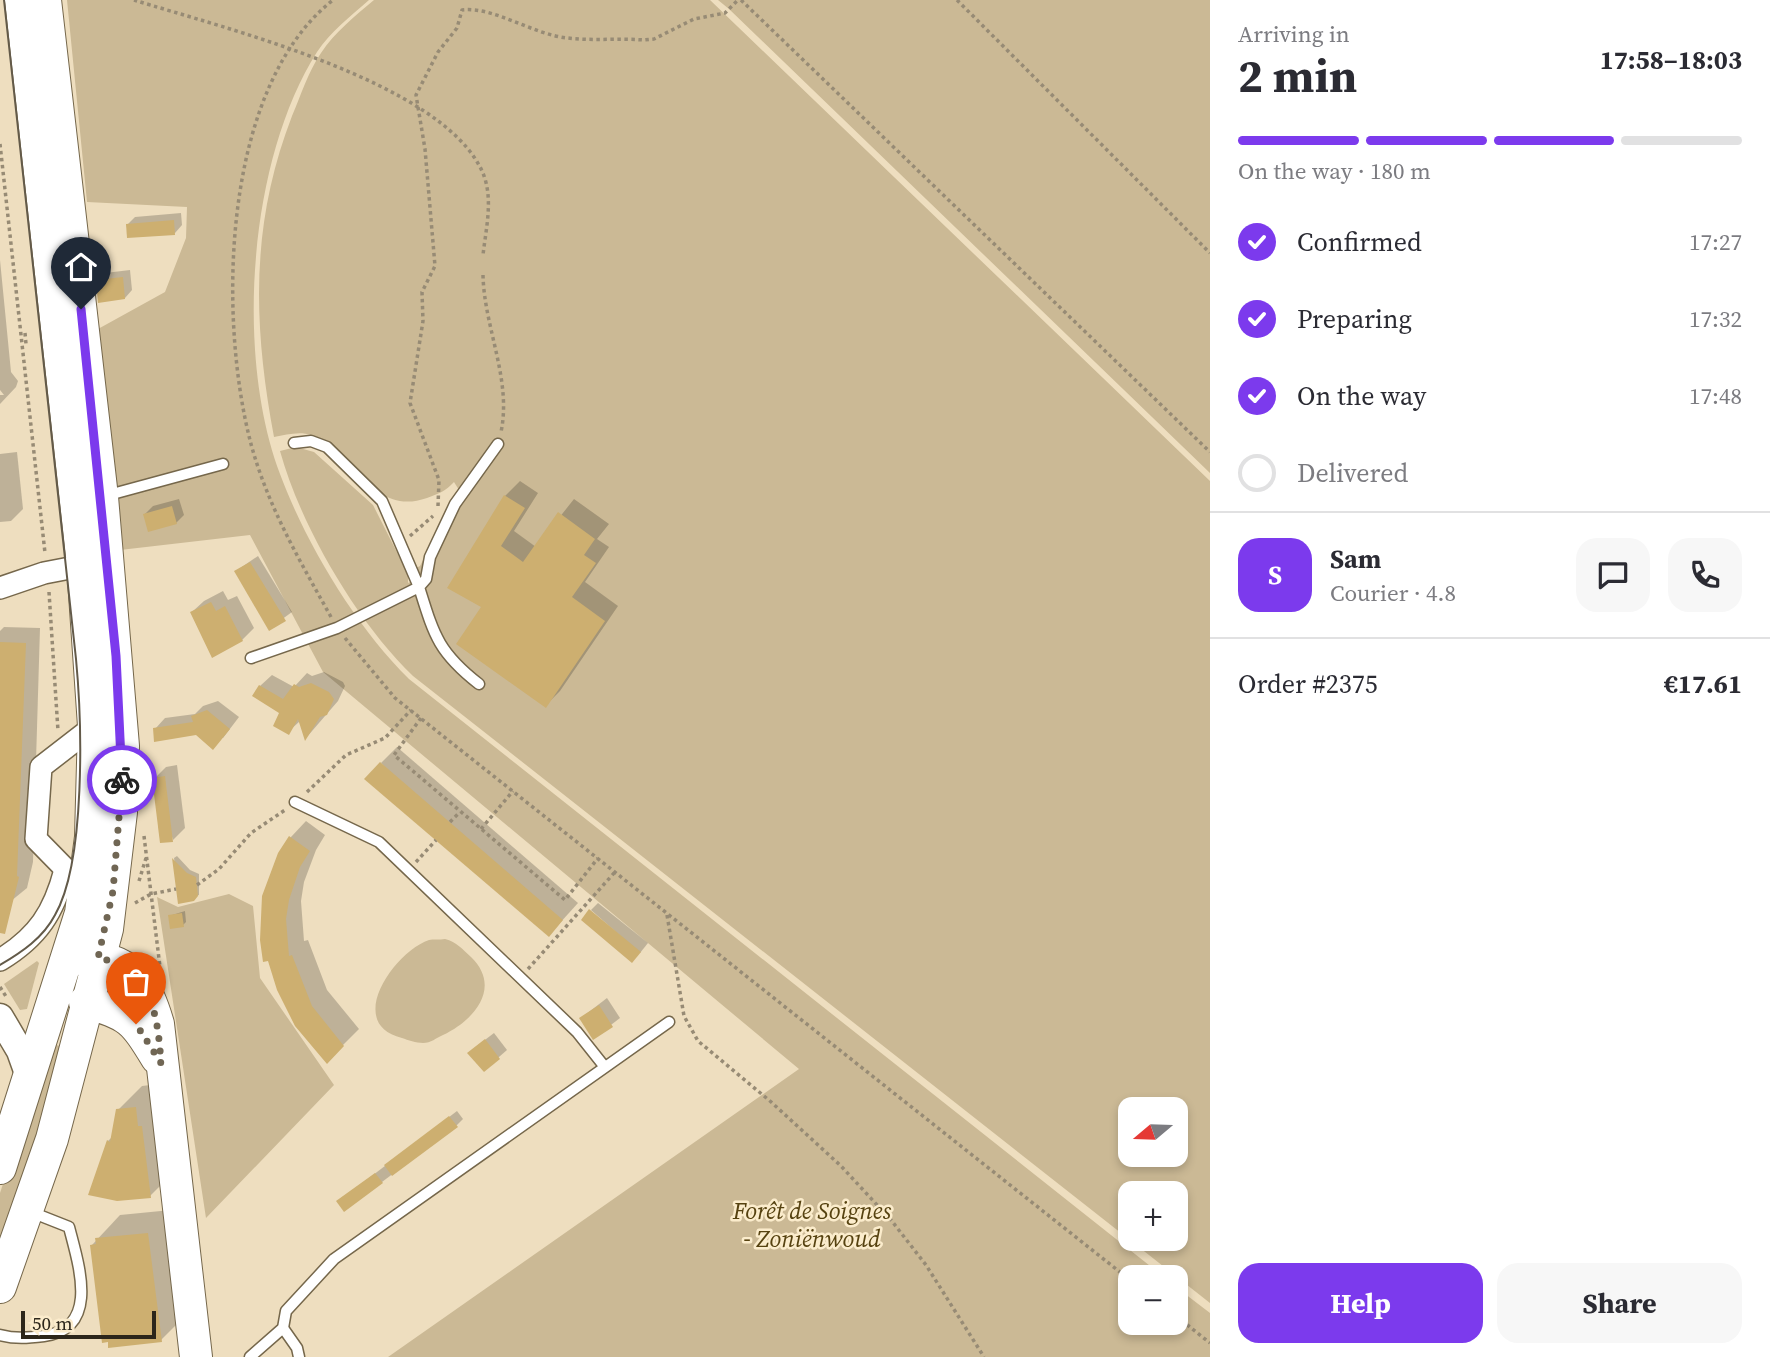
<!DOCTYPE html>
<html lang="en">
<head>
<meta charset="utf-8">
<style>
	:root { --surface:#fff; --page:#f7f7f7; --text:#2b2b33; --muted:#7c7c81; --line:#e1e1e2; --accent:#7c3aed }
	body { margin:0; font-family:"Source Serif 4",serif; background:var(--page); color:var(--text); height:100vh; display:flex; flex-direction:column; font-size:26px; white-space:nowrap }
	* { box-sizing:border-box; margin:0 }
	p { font-size:23px; color:var(--muted) }
	.icon { flex:none; width:38px; height:38px; fill:none; stroke:currentColor; stroke-width:2; stroke-linecap:round; stroke-linejoin:round }
	.map { position:relative; flex:1; overflow:hidden }
	.side { display:flex; flex-direction:column; background:var(--surface); width:560px }
	.side>* { flex:none }
	.needle { width:46px; rotate:251deg }
	.tools { position:absolute; left:1118px; top:1097px; display:grid; gap:14px }
	.tools a { display:grid; place-items:center; width:70px; height:70px; border-radius:14px; background:var(--surface); box-shadow:0 4px 10px #0003; font-size:35px }
	.scale { position:absolute; left:21px; bottom:18px; width:135px; box-sizing:border-box; padding-left:7px; border:4px solid #2c261a; border-top:0; font-size:19px; line-height:24px; white-space:nowrap; color:#2c261a; -webkit-text-stroke:5px #fbeccc; paint-order:stroke }
	.pin { position:absolute; display:grid; place-items:center; width:60px; height:60px; color:#fff; margin:-72px -30px; border-radius:50% 50% 50% 0; rotate:-45deg; box-shadow:0 0 7px #0007 }
	.pin .icon { rotate:45deg }
	.courier { position:absolute; display:grid; place-items:center; width:70px; height:70px; margin:-35px; border:5px solid #7c3aed; border-radius:50%; background:#fff; color:#222; box-shadow:0 2px 9px #0007 }
	.summary em { font-style:normal; font-weight:700 }
	.summary div { display:flex; flex-direction:column-reverse }
	.summary { display:flex; align-items:center; justify-content:space-between; height:119px; padding:0 28px }
	h1 { font-size:46px; font-weight:700; line-height:52px }
	.bar { display:grid; grid-template-columns:repeat(4,1fr); gap:10px 7px; align-content:center; height:84px; padding:0 28px }
	.bar i { height:9px; border-radius:5px; background:var(--line) }
	.bar .current { background:var(--accent) }
	.bar p { grid-column:span 4 }
	.line { display:flex; align-items:center; gap:18px; padding:0 28px; border-top:2px solid var(--line) }
	.line div { flex:1 }
	.round { display:grid; place-items:center; flex:none; width:74px; height:74px; border-radius:21px; background:var(--page) }
	ol { padding:0 28px; list-style:none }
	li { display:flex; align-items:center; gap:21px; height:77px }
	li p { margin-inline-start:auto }
	li .icon { padding:7px; border-radius:50%; background:var(--accent); color:#fff; stroke-width:4 }
	li:last-child { color:var(--muted) }
	li i { width:38px; height:38px; border:4px solid var(--line); border-radius:50% }
	.cta { display:flex; gap:14px; margin-top:auto; padding:14px 28px }
	.cta a { flex:1; height:80px; border-radius:21px; background:var(--accent); color:#fff; font-size:28px; font-weight:700; line-height:80px; text-align:center }
	.cta a+a { background:var(--page); color:var(--text) }
	main { display:flex; flex:1; min-height:0 }
	.map>svg:first-child { display:block }
	.green { fill:#cbb995; fill-rule:evenodd }
	.shadow { fill:#0003 }
	.building { fill:#cdaf70 }
	.lines { fill:none; stroke-linecap:round; stroke-linejoin:round }
	.service-casing { stroke:#75674b; stroke-width:13 }
	.minor-casing { stroke:#75674b; stroke-width:24 }
	.tertiary-casing { stroke:#75674b; stroke-width:29 }
	.primary-casing { stroke:#75674b; stroke-width:34 }
	.path { stroke:#978b75; stroke-width:3.5; stroke-dasharray:3.5 3.5; stroke-linecap:butt }
	.service { stroke:#fff; stroke-width:10 }
	.minor { stroke:#fff; stroke-width:21 }
	.tertiary { stroke:#fff; stroke-width:26 }
	.primary { stroke:#fff; stroke-width:32 }
	.tram { stroke:#635a49; stroke-width:2 }
	.done { stroke:#706654; stroke-width:7; stroke-dasharray:0 12.6 }
	.route { stroke:#7c3aed; stroke-width:9 }
	.labels { text-anchor:middle; dominant-baseline:central; stroke-width:5; stroke-linejoin:round; paint-order:stroke }
	.park-label { font-size:24px; font-style:italic; fill:#564210; stroke:#fbeccc }
</style>
</head>
<body>
<main>
<div class="map">
<svg width="1210" height="1357" viewBox="0 0 1210 1357">
	<rect width="100%" height="100%" fill="#eedebf"/>
	<g class="green">
		<path d="M 67,0 L 369,0 C 351,16 330,32 317,52 C 248,161 235,355 280,474 C 306,544 356,627 409,679 L 1164,1277 L 1130,1278 L 1130,1323 L 1176,1323 L 1176,1287 L 1210,1313 L 1210,1357 L 388,1357 L 799,1069 L 323,672 L 250,535 L 120,550 L 98,329 L 165,292 L 186,238 L 187,207 L 87,202 Z"/>
		<path d="M 374,0 L 710,0 L 1210,481 L 1210,1303 L 413,676 C 357,622 301,527 280,451 L 296,447 L 314,452 L 373,505 L 408,574 L 408,583 L 416,579 L 416,568 L 420,566 L 459,490 L 454,482 C 446,491 438,494 427,498 C 370,518 357,449 311,435 C 299,431 286,435 274,437 C 253,324 250,225 292,116 C 301,95 308,72 321,53 C 335,32 355,16 374,0 ZM 1130,1110 L 1176,1110 L 1176,1155 L 1130,1155 ZM 1130,1194 L 1176,1194 L 1176,1239 L 1130,1239 Z"/>
		<polygon points="718,0 1210,0 1210,473 729,9"/>
		<polygon points="229,894 253,906 260,978 334,1085 206,1218 157,897 178,907"/>
		<path d="M 445,939 C 457,942 462,949 471,957 C 502,987 475,1020 443,1035 C 436,1038 431,1043 423,1043 C 416,1043 408,1040 402,1038 C 344,1024 394,952 429,940 C 433,939 440,940 445,939 Z"/>
		<polygon points="37,961 39,963 27,1009 20,1010 4,984"/>
		<polygon points="49,1043 67,1048 0,1266 0,1193"/>
	</g>
	<g class="shadow">
		<polygon points="181,213 182,225 175,233 127,225 135,217"/>
		<polygon points="0,260 11,372 18,381 16,387 0,404 0,395 4,395 0,390"/>
		<polygon points="130,270 132,290 125,298 97,280 105,273"/>
		<polygon points="17,452 23,509 11,521 0,522 0,454"/>
		<polygon points="520,481 538,493 514,531 536,547 574,499 609,524 597,539 609,547 585,582 618,606 560,691 545,706 483,606 505,496"/>
		<polygon points="179,499 184,515 176,523 145,514 153,506"/>
		<polygon points="258,556 292,612 270,628 236,571"/>
		<polygon points="223,591 228,600 237,596 254,628 242,640 192,612 204,601"/>
		<polygon points="4,627 40,628 33,862 27,888 0,910 0,631"/>
		<polygon points="324,672 343,682 345,686 338,701 306,738 300,721 288,732 282,712 260,686 272,675 294,687 307,673 312,676"/>
		<polygon points="218,701 239,717 223,738 155,729 165,718 195,714 203,706"/>
		<polygon points="397,747 578,903 549,935 381,763"/>
		<polygon points="177,765 185,828 173,840 154,779 166,767"/>
		<polygon points="306,821 325,835 316,850 304,882 301,901 304,941 308,940 327,990 359,1029 327,1061 269,958 291,837"/>
		<polygon points="177,856 190,870 199,874 199,895 180,902 174,858"/>
		<polygon points="598,903 648,943 640,953 591,910"/>
		<polygon points="185,911 186,922 183,925 169,916"/>
		<polygon points="607,998 620,1018 594,1038 581,1018"/>
		<polygon points="494,1033 507,1050 484,1070 477,1046"/>
		<polygon points="159,1084 174,1172 150,1196 108,1141 113,1136 118,1110 142,1086"/>
		<polygon points="457,1111 463,1119 456,1126 382,1182 339,1201"/>
		<polygon points="171,1210 185,1316 161,1340 92,1245 120,1215"/>
	</g>
	<g class="building">
		<polygon points="174,220 175,235 127,238 126,224"/>
		<polygon points="123,277 125,299 98,303 96,280"/>
		<polygon points="504,495 525,508 501,546 523,562 558,512 595,539 584,555 596,563 572,597 605,621 546,708 456,644 481,607 447,588"/>
		<polygon points="172,506 177,524 148,532 143,514"/>
		<polygon points="250,562 286,621 269,631 234,571"/>
		<polygon points="211,602 216,611 225,606 243,641 212,658 190,612"/>
		<polygon points="0,642 26,643 17,876 19,877 5,934 0,933"/>
		<polygon points="311,683 329,692 334,699 327,715 320,717 305,741 298,719 289,735 273,726 279,713 252,696 259,685 283,699 294,684 299,687"/>
		<polygon points="207,710 230,729 213,750 196,735 154,742 153,728 193,722 191,716"/>
		<polygon points="380,762 563,920 549,937 364,779"/>
		<polygon points="165,776 173,842 160,843 152,778"/>
		<polygon points="289,836 310,851 300,867 289,900 286,919 289,956 292,955 312,1006 344,1046 327,1064 295,1026 277,990 268,961 263,962 260,940 262,896 278,853"/>
		<polygon points="172,858 187,873 196,877 198,896 194,901 178,904"/>
		<polygon points="589,909 641,952 632,963 581,920"/>
		<polygon points="182,913 184,927 170,929 168,915"/>
		<polygon points="599,1005 613,1027 593,1040 579,1018"/>
		<polygon points="485,1039 500,1059 484,1072 467,1053"/>
		<polygon points="136,1107 138,1126 142,1126 151,1198 117,1201 88,1195 107,1140 110,1142 116,1109"/>
		<polygon points="449,1116 458,1127 392,1176 384,1165"/>
		<polygon points="375,1173 383,1183 344,1212 336,1201"/>
		<polygon points="148,1233 162,1342 108,1348 108,1342 102,1343 90,1245 96,1244 95,1238"/>
	</g>
	<g class="lines">
		<g class="service-casing">
			<g id="service">
				<polyline points="105,496 223,464"/>
				<polyline points="251,658 337,628 419,587 382,501 327,447 311,441 294,443"/>
				<path d="M 479,684 C 438,652 434,635 419,587 L 426,579 L 430,557 L 455,504 L 498,444"/>
				<polyline points="295,802 379,842 577,1032 604,1066"/>
				<polyline points="283,1328 297,1348 299,1357"/>
				<path d="M 0,1335 C 15,1339 28,1338 44,1336 C 100,1328 79,1266 69,1227 L 31,1212"/>
				<polyline points="250,1357 283,1328 286,1311 334,1259 669,1022"/>
			</g>
		</g>
		<g class="minor-casing">
			<g id="minor">
				<polyline points="0,588 44,573 96,563"/>
				<polyline points="85,889 36,839 41,767 94,726"/>
				<path d="M 0,960 C 38,937 54,912 65,870"/>
			</g>
		</g>
		<g class="tertiary-casing">
			<polyline id="tertiary" points="0,1017 20,1051 29,1076"/>
		</g>
		<g class="primary-casing">
			<g id="primary">
				<path d="M 77,959 C 85,956 90,957 99,958 C 137,965 148,990 158,1024 L 196,1357"/>
				<path d="M 85,1002 C 130,1015 133,1019 157,1058"/>
				<polyline points="0,1168 81,913 91,837 94,726 83,565 21,0"/>
				<polyline points="0,1287 52,1139 107,929 121,812 123,746 102,497 45,0"/>
			</g>
		</g>
		<g class="path">
			<path d="M 134,0 C 223,28 441,81 482,171 C 494,197 486,228 483,255"/>
			<polyline points="741,0 1210,452"/>
			<polyline points="957,0 1210,253"/>
			<polyline points="0,144 45,553"/>
			<path d="M 483,275 C 484,327 512,380 501,432"/>
			<polyline points="25,333 26,344"/>
			<path d="M 438,506 L 439,480 L 410,403 L 423,321 L 422,292 L 435,266 L 425,149 L 416,95 L 438,52 L 457,28 L 462,10 C 494,6 533,35 568,38 C 593,41 619,38 644,40 L 654,39 L 694,19 L 725,13 L 738,0"/>
			<polyline points="410,536 433,516"/>
			<polyline points="49,592 58,731"/>
			<path d="M 331,617 C 300,561 268,507 251,444 C 218,319 221,88 333,0"/>
			<polyline points="345,638 395,698 1130,1280"/>
			<polyline points="421,718 394,755 565,900 598,858"/>
			<polyline points="307,792 346,755 385,738 411,710"/>
			<polyline points="450,822 460,812"/>
			<polyline points="481,829 513,791"/>
			<polyline points="144,836 160,967"/>
			<polyline points="416,862 436,840"/>
			<polyline points="139,881 146,858"/>
			<polyline points="197,885 219,869 251,833 285,810"/>
			<polyline points="135,903 151,894 176,889"/>
			<polyline points="667,915 684,1016 698,1041 770,1101 841,1166 891,1220 926,1265 984,1357"/>
			<polyline points="528,969 615,872"/>
			<polyline points="0,987 7,998"/>
			<polyline points="1176,1316 1210,1343"/>
		</g>
		<use href="#service" class="service"/>
		<use href="#minor" class="minor"/>
		<use href="#tertiary" class="tertiary"/>
		<use href="#primary" class="primary"/>
		<path class="tram" d="M 0,965 C 22,952 43,938 55,915 C 86,861 82,722 76,659 L 4,0"/>
	</g>
	<g class="lines">
		<path class="done" d="M 122,780 L 113,891 L 98,958 C 152,967 158,1017 161,1063 L 136,1024"/>
		<polyline class="route" points="81,309 116,656 122,780"/>
	</g>
	<g class="labels">
		<g class="park-label">
			<text x="812" y="1210">Forêt de Soignes<tspan x="812" dy="28">- Zoniënwoud</tspan></text>
		</g>
	</g>
</svg>
<div class="tools">
<a><svg class="needle" viewBox="-14 -14 28 28"><path d="M0-13l5 13h-10z" fill="#e53935"/><path d="M0 13l5-13h-10z" fill="#7c7c81"/></svg></a>
<a>+</a>
<a>−</a>
</div>
<div class="scale">50 m</div>
<div class="pin" style="left:136px;top:1024px;background:#ea580c"><svg class="icon" aria-label="bag" viewBox="0 0 24 24"><path d="M5 8h14l-1 12H6zM9 8a3 3 0 0 1 6 0"/></svg></div>
<div class="pin" style="left:81px;top:309px;background:#1f2937"><svg class="icon" aria-label="home" viewBox="0 0 24 24"><path d="M3 11l9-7 9 7M6 9v11h12V9"/></svg></div>
<div class="courier" style="left:122px;top:780px"><svg class="icon" aria-label="bike" viewBox="0 0 24 24"><circle cx="6" cy="16" r="4"/><circle cx="18" cy="16" r="4"/><path d="M6 16l4-8h5l3 8M10 8l3 8H6M13 5h3"/></svg></div>
</div>
<section class="side">
<div class="summary"><div><h1>2 min</h1><p>Arriving in</p></div><em>17:58–18:03</em></div>
<div class="bar"><i class="current"></i><i class="current"></i><i class="current"></i><i></i><p>On the way · 180 m</p></div>
<ol>
<li><svg class="icon" aria-label="check" viewBox="0 0 24 24"><path d="M5 12l5 5 9-10"/></svg>Confirmed<p>17:27</p></li>
<li><svg class="icon" aria-label="check" viewBox="0 0 24 24"><path d="M5 12l5 5 9-10"/></svg>Preparing<p>17:32</p></li>
<li><svg class="icon" aria-label="check" viewBox="0 0 24 24"><path d="M5 12l5 5 9-10"/></svg>On the way<p>17:48</p></li>
<li><i></i>Delivered</li>
</ol>
<div class="line" style="height:126px"><b class="round" style="background:var(--accent);color:#fff">S</b><div><b>Sam</b><p>Courier · 4.8</p></div><a class="round"><svg class="icon" aria-label="chat" viewBox="0 0 24 24"><path d="M4 5h16v11H9l-5 4z"/></svg></a><a class="round"><svg class="icon" aria-label="phone" viewBox="0 0 24 24"><path d="M5 4h4l2 5-3 2q2 4 5 5l2-3 5 2v4C11 20 4 13 5 4z"/></svg></a></div>
<div class="line" style="height:91px"><div>Order #2375</div><b>€17.61</b></div>
<div class="cta"><a>Help</a><a>Share</a></div>
</section>
</main>
</body>
</html>
